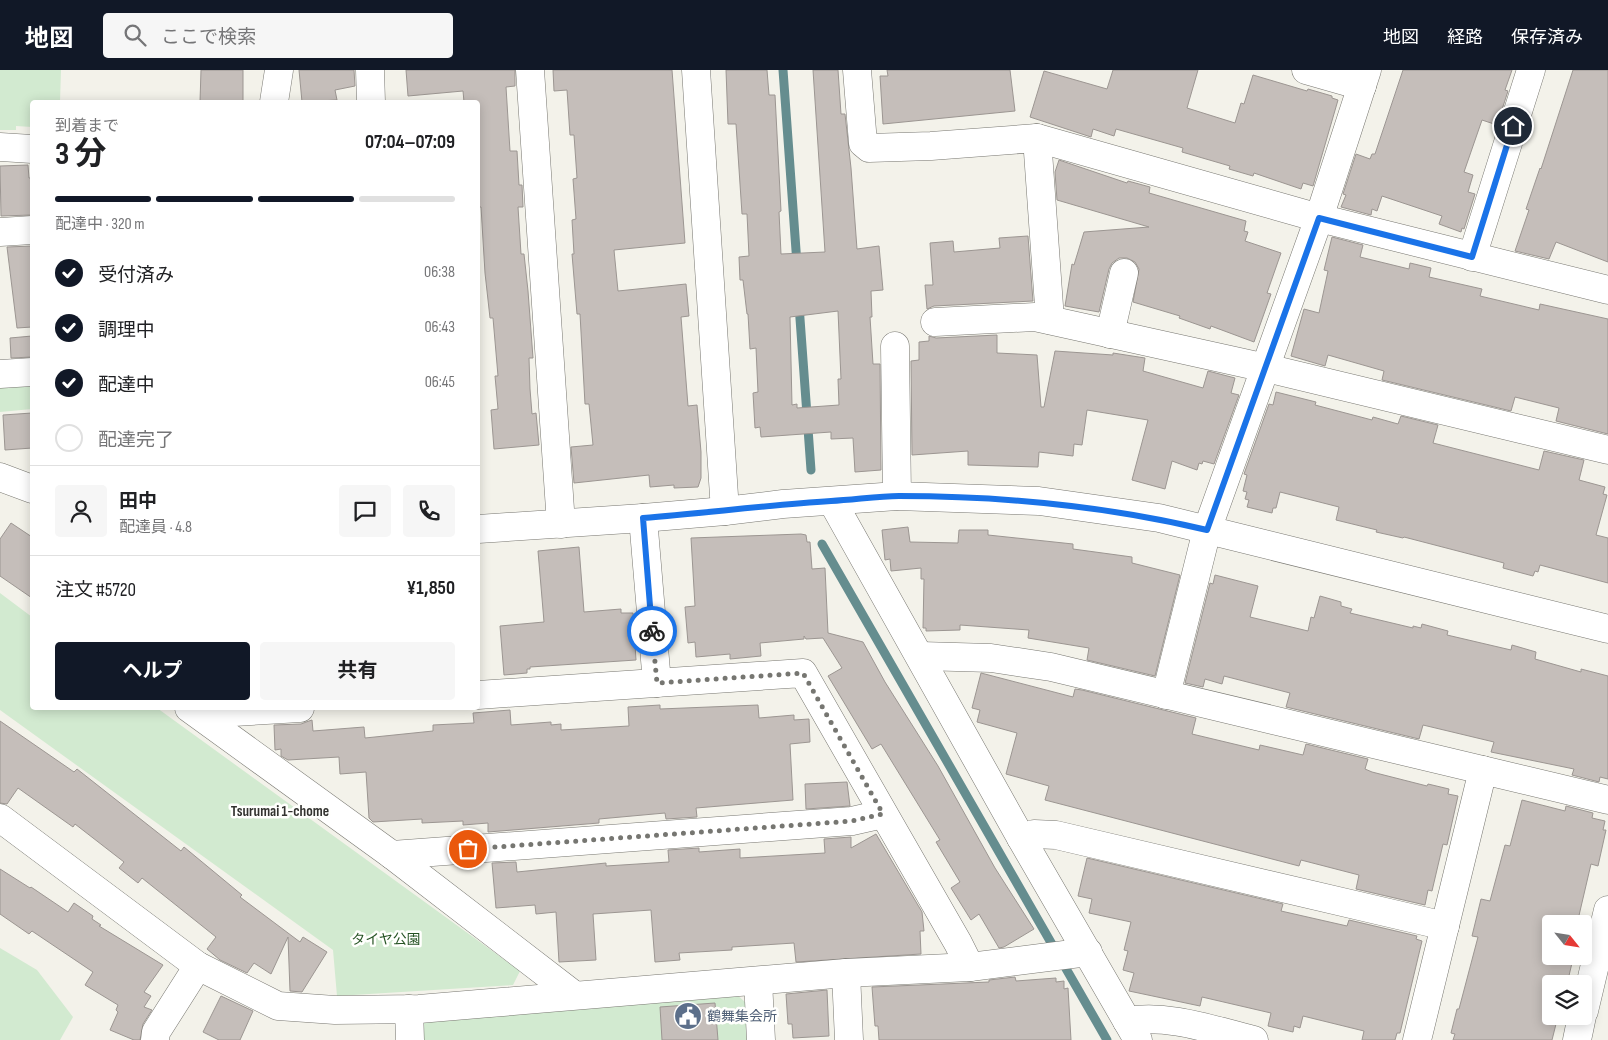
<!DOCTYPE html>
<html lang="ja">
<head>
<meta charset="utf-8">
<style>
	:root { --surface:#fff; --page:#f6f6f6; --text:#202124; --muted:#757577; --line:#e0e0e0; --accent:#111827 }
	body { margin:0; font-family:"Sofia Sans Condensed","Noto Sans JP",sans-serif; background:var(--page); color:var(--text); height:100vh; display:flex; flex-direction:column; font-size:19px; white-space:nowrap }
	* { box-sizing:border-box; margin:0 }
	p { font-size:16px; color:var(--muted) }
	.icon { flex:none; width:28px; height:28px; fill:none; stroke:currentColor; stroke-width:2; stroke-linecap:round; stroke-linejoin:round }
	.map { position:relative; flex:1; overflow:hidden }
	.side { position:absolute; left:30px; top:30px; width:450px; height:610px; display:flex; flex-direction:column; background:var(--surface); border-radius:5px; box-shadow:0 2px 12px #0003 }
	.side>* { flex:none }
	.needle { width:32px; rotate:120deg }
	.controls { position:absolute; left:1542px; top:845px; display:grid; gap:10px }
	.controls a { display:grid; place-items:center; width:50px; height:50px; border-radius:5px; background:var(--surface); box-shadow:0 2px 12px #0003; font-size:25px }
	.pin { position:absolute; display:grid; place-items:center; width:42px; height:42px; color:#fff; margin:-21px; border:2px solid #fff; border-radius:50%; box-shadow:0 1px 5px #0007 }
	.courier { position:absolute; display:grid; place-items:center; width:50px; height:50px; margin:-25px; border:4px solid #1a73e8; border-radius:50%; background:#fff; color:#222; box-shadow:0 1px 6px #0007 }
	.overview em { font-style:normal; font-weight:700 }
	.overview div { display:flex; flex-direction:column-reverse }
	.overview { display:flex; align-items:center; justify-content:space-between; height:85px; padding:0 25px }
	h1 { font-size:32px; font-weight:700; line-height:38px }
	.bar { display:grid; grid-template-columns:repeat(4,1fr); gap:8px 5px; align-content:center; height:60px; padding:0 25px }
	.bar i { height:6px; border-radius:4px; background:var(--line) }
	.bar .selected { background:var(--accent) }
	.bar p { grid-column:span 4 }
	.line { display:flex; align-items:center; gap:12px; padding:0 25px; border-top:1px solid var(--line) }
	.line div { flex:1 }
	.round { display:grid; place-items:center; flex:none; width:52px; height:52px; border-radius:5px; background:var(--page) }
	ol { padding:0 25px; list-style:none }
	li { display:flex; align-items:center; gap:15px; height:55px }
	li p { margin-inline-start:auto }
	li .icon { padding:5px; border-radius:50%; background:var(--accent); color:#fff; stroke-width:4 }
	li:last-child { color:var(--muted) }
	li i { width:28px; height:28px; border:2px solid var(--line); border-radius:50% }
	.cta { display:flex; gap:10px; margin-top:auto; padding:10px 25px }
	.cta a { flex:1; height:58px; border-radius:5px; background:var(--accent); color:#fff; font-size:20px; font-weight:700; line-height:58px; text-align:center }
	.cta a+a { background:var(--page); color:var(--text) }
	header { display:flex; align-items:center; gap:30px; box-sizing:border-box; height:70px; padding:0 25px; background:var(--accent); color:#fff }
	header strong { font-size:24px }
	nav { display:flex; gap:28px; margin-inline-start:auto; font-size:18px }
	.search { width:350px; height:45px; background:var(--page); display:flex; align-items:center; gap:12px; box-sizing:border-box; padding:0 18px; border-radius:5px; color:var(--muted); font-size:19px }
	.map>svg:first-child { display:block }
	.green { fill:#d2ead0 }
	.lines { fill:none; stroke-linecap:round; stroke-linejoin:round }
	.stream { stroke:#658d8f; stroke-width:9 }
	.building { fill:#c5beba; stroke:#9c9692; fill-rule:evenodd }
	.minor-casing { stroke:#787771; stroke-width:29 }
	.minor { stroke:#fff; stroke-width:28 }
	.done { stroke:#767671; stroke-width:5; stroke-dasharray:0 9 }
	.route { stroke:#1a73e8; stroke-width:6 }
	.labels { text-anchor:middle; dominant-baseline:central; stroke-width:5; stroke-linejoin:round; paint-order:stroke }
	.park-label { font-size:14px; fill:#265324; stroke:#fffffd }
	.service-label { font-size:14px; fill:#4e5e75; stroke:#fffffd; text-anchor:start }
	.neighbourhood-label { font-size:15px; font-weight:bold; fill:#333330; stroke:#fffffd }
</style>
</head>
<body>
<header>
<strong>地図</strong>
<div class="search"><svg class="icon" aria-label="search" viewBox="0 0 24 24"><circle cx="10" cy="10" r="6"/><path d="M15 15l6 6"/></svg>ここで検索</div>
<nav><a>地図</a><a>経路</a><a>保存済み</a></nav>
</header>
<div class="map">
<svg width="1608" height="970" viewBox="0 0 1608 970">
	<rect width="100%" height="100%" fill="#f3f2ea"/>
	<g class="green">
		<polygon points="0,0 61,0 60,32 32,32 32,57 16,56 16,60 0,60"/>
		<polygon points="32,313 32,339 0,342 0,315"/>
		<polygon points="0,523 32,547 32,638 157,638 520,901 513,915 337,926 333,880 0,640"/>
		<polygon points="0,878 37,900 73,947 60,970 0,970"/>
		<polygon points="735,923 745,932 747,970 420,970 420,954 426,947"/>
	</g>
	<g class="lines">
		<g class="stream">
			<polyline points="783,0 797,194"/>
			<polyline points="799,235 811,400"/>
			<polyline points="822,474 1107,970"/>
		</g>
	</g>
	<g class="building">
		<polygon points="201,0 243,0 243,32 200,32"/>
		<polygon points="299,0 354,0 355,16 335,20 337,30 302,32"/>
		<polygon points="406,0 515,0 515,16 506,17 510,81 517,81 519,115 522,115 523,137 518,137 521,184 524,184 528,221 533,288 529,288 530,319 532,344 536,343 539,375 494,379 491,340 498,339 495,306 498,306 493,248 490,248 485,203 481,137 478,137 478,32 464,32 463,21 408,26"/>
		<polygon points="553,0 672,0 685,173 614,180 618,221 686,214 689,246 681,247 688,336 697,335 701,382 701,408 698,417 674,418 674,415 650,417 649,405 574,413 571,377 593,375 589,334 585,334 580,244 577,244 572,184 574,184 572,150 576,149 573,109 577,108 574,65 570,65 567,20 554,21"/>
		<path d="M 726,0 L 767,0 L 769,25 L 775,25 L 781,141 L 779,142 L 781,184 L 825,182 L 813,0 L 838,0 L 841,44 L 845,44 L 851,98 L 857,179 L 879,176 L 883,220 L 871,221 L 872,247 L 870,247 L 873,294 L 880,294 L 881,400 L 855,402 L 853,368 L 831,369 L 831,362 L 761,367 L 760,357 L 755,358 L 753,323 L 758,322 L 756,278 L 750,279 L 748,244 L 747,244 L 743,210 L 740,210 L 739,187 L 749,186 L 747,144 L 742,144 L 736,54 L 728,54 ZM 838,241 L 841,309 L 838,309 L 839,335 L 797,338 L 797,334 L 792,335 L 790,247 Z"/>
		<polygon points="887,0 1010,0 1015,41 883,54 880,6 888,6"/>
		<polygon points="1113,0 1198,0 1187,38 1235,53 1241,33 1244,34 1253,5 1307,21 1308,19 1332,26 1332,28 1338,30 1313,116 1303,113 1301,119 1254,103 1253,106 1229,99 1230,96 1182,82 1183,78 1116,59 1114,66 1093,59 1091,67 1030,47 1044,1 1107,19"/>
		<polygon points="1403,0 1512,0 1505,20 1508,21 1497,55 1482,50 1464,102 1473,105 1468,122 1475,124 1464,159 1462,158 1461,162 1439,154 1442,146 1382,126 1377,141 1372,139 1371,145 1341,137 1346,125 1343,124 1356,84 1370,89 1372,84 1375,84"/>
		<polygon points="1573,0 1608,0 1608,192 1556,172 1549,189 1515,181 1529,140 1526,139 1540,98 1541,99"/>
		<polygon points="1059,90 1127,113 1128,111 1150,117 1149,123 1246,151 1244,161 1248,162 1245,171 1281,183 1267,223 1271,224 1254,272 1211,256 1210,259 1179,248 1180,246 1133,232 1139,199 1135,192 1127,188 1119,188 1112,193 1109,199 1099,242 1065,236 1072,194 1074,195 1084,162 1149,157 1057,130 1055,102"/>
		<polygon points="28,95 29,108 32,108 32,145 1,146 0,96"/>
		<polygon points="1028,166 1033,231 934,236 927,239 925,215 933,215 930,173 953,171 954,182 1000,178 999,168"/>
		<polygon points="1332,167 1363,175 1360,187 1409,199 1410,193 1431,198 1429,207 1482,219 1480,226 1539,240 1540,234 1608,249 1608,364 1556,351 1559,338 1515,327 1511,341 1382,310 1384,301 1328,285 1325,296 1291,286 1304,239 1319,243 1328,201 1324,200"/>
		<polygon points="32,176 32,257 17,258 7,177"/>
		<polygon points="997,265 997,283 1037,285 1041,337 1044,337 1055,281 1113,285 1113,283 1145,288 1143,301 1203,318 1208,301 1235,308 1231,323 1239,325 1214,394 1203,391 1202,394 1199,393 1197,400 1172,391 1165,419 1132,410 1148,350 1087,340 1082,375 1074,374 1073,386 1039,382 1038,397 968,395 968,381 912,385 911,291 919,290 919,272 929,271 929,266 936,268"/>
		<polygon points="32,266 32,287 11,288 10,268"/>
		<polygon points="1276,322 1316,332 1315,335 1372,350 1373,347 1398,354 1401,346 1438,355 1433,373 1539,400 1544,381 1584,390 1579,410 1605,417 1603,424 1607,425 1596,465 1608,468 1608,513 1540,495 1538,502 1535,501 1533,506 1503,498 1504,493 1404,467 1403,468 1376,462 1377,460 1336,450 1339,437 1280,422 1276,438 1273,438 1272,443 1247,437 1249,430 1245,429 1247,422 1243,421 1247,405 1244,404 1269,334 1273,335"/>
		<polygon points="32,343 32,378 5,380 3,345"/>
		<polygon points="11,453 32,467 32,528 0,506 0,469"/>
		<polygon points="908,457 910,472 958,473 959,460 988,460 988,465 1073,474 1073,479 1132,487 1132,493 1180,505 1155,606 1087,590 1089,578 1028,568 1029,560 960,555 960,560 926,561 926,558 923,558 924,509 921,509 921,498 891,501 890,489 885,490 882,460"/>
		<polygon points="801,464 806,465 807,472 810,472 812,499 825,498 828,563 863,572 885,612 938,696 995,798 1034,859 1004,877 999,878 979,844 971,850 951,818 960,812 936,772 940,770 881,674 872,679 828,606 842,598 823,568 806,569 804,566 804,569 760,573 761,586 730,589 730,584 696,587 695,572 688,573 685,537 695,536 691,468"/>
		<polygon points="579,477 584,542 621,539 621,543 633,543 636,590 530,597 530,599 527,599 527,603 504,605 500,556 544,552 538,481"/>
		<polygon points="1215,505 1258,516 1250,547 1308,561 1311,547 1314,548 1320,526 1341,532 1341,536 1352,539 1350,543 1413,558 1413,556 1421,558 1422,554 1448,561 1447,565 1511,580 1512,575 1536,582 1535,589 1581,602 1581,599 1608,606 1608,709 1600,707 1599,712 1572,705 1574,699 1491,682 1494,672 1423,655 1419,669 1286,637 1290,623 1224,606 1222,614 1205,609 1203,617 1185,613 1210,513 1213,514"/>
		<polygon points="981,603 1073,627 1075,619 1082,620 1196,648 1192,664 1259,680 1260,675 1303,685 1306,674 1368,689 1365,699 1372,702 1427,716 1428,714 1449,719 1448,724 1458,726 1447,775 1443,774 1432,821 1428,820 1425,835 1356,819 1359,805 1301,790 1299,796 1045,730 1049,716 1006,704 1017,663 977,652 980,640 972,638"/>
		<polygon points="660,635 660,639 758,635 759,648 794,645 794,650 809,649 810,672 790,674 793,730 696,738 697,747 666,749 665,743 599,749 599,753 488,762 488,753 463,755 463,751 422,753 422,749 373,752 369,748 366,702 340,704 339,687 288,690 281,686 281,679 275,680 274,655 301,654 309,651 312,650 313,661 364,657 365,668 433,661 433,655 474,653 473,643 510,640 511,655 551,652 551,655 561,654 561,660 629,656 628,637"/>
		<polygon points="0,651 74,702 77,699 181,781 184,777 242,825 240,827 300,872 303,867 327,882 302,922 290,921 288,867 271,904 254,893 247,903 220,890 207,879 216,867 142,808 138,813 119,798 124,792 75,754 73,757 18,718 7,734 0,733"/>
		<polygon points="847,712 850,736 806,739 805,714"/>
		<polygon points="1522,730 1565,741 1566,736 1593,743 1592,748 1605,751 1603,760 1606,760 1598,796 1591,794 1577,854 1551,854 1551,886 1561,886 1560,890 1572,893 1567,914 1551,914 1551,946 1558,946 1552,970 1453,970 1455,964 1451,963 1457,939 1459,939 1478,867 1472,866 1481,829 1490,831 1505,775 1510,776"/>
		<polygon points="876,764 922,842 924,861 920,861 921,884 796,892 794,873 732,877 732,880 679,883 680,890 655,892 651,840 593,844 596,890 559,892 556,842 536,844 535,835 496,838 492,793 516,792 517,802 606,793 606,796 669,792 668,780 699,778 699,782 740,779 740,788 825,783 824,769 851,767 851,778"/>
		<polygon points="1087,788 1283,834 1281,841 1347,856 1349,850 1417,866 1416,869 1422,871 1400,963 1397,963 1395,970 1362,970 1364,961 1303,946 1300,958 1294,956 1293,962 1268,956 1271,943 1202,927 1200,936 1129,921 1134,903 1123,900 1128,881 1124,880 1131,852 1089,843 1092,829 1078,826"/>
		<polygon points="0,799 30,818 31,817 68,842 74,833 93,846 92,849 101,855 99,856 163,895 144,922 151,926 144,937 152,940 143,954 140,970 134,970 110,960 118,942 116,940 118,935 85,915 93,902 32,861 29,864 0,844"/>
		<polygon points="1015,907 1016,911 1056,908 1056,912 1064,911 1064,919 1068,918 1071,970 879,970 878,956 875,956 872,917 989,912 989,910"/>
		<polygon points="827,920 829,966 793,968 792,954 788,954 786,924"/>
		<polygon points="221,926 253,941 240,970 219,970 203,962"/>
		<polygon points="715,933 718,970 662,970 660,937"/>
	</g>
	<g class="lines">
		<g class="minor-casing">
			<g id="minor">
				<polyline points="370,0 371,32"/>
				<polyline points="530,0 561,454"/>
				<polyline points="696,0 725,441"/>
				<polyline points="857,0 863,73 869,78 931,76 1037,68 1319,148 1608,220"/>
				<polyline points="1306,0 1362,16"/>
				<polyline points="274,32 279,0"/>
				<polyline points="1037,68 1050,250"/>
				<polyline points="0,77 32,79"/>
				<polyline points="0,162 32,160"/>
				<polyline points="1472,187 1531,0"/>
				<polyline points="935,252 1035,247 1266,298 1608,380"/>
				<polyline points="1110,264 1124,203"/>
				<polyline points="895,276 897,426"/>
				<polyline points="0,304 32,302"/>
				<polyline points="0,407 32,419"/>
				<polyline points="832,431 1021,768 1138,970"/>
				<polyline points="643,448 657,613"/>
				<polyline points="478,459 643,448 725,441 783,434 897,426 1039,431 1159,448 1608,559"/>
				<polyline points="921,586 991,588 1051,597 1608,730"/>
				<polyline points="478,625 803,603 958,873 970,897"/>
				<polyline points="1166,625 1207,460 1319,148 1367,0"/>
				<polyline points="189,638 392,785 574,925"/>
				<polyline points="199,644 300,638"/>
				<polyline points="0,748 198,896 278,936 335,940 419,939 846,903 970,897 1088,882"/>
				<polyline points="1021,768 1034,764 1056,765 1445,856"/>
				<polyline points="392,785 852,751 883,744"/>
				<polyline points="846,903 849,970"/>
				<polyline points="758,911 761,970"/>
				<polyline points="409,939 410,970"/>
				<polyline points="1584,941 1608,840"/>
				<path d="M 1127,951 C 1170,944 1212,960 1254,970"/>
				<polyline points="155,970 156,962 198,896"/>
				<polyline points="1417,970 1483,700"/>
				<polyline points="1577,970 1582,946"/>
			</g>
		</g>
		<use href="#minor" class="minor"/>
	</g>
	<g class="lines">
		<polyline class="done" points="468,779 852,751 883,744 803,603 657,613 652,561"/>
		<path class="route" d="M 652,561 L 643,448 C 706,443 768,435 831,431 C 854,430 877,426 899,426 C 1003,426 1106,436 1207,460 L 1319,148 L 1472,187 L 1513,56"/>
	</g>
	<defs>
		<g id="civic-disc" transform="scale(1.4375)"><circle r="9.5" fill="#5c6f8a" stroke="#fffffd"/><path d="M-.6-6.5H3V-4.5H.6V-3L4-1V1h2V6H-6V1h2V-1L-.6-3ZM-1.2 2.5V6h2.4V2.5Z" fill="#fff"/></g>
	</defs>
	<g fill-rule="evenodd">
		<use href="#civic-disc" x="688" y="946"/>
	</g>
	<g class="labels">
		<g class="park-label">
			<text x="386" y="869">タイヤ公園</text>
		</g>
		<g class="service-label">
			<text x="707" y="946">鶴舞集会所</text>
		</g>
		<g class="neighbourhood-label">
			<text x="280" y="741">Tsurumai 1-chome</text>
		</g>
	</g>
</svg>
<div class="controls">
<a><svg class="needle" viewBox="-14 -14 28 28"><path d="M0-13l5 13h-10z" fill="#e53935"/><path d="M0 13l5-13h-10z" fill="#757577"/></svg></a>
<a><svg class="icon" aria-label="layers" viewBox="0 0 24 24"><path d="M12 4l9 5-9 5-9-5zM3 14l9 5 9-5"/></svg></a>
</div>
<div class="pin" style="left:468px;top:779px;background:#ea580c"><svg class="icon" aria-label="bag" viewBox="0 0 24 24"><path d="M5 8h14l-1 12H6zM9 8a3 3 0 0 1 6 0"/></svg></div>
<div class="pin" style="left:1513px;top:56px;background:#1f2937"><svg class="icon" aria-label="home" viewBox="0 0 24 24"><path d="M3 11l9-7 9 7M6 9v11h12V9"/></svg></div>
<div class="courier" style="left:652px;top:561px"><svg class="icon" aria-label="bike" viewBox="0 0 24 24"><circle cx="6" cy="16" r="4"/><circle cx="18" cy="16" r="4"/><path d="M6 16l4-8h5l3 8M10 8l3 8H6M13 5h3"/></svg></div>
<section class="side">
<div class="overview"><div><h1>3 分</h1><p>到着まで</p></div><em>07:04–07:09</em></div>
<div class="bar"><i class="selected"></i><i class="selected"></i><i class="selected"></i><i></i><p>配達中 · 320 m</p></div>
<ol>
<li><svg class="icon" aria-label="check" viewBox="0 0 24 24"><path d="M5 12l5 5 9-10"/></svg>受付済み<p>06:38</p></li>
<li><svg class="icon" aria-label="check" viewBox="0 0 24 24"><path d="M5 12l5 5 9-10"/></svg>調理中<p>06:43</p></li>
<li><svg class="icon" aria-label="check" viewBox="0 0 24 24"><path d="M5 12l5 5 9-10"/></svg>配達中<p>06:45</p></li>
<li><i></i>配達完了</li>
</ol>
<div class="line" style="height:90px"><a class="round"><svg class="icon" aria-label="person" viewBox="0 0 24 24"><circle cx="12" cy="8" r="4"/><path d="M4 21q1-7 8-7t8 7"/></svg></a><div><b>田中</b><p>配達員 · 4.8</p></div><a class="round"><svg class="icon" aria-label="chat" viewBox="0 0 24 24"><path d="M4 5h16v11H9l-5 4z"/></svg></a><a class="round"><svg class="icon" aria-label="phone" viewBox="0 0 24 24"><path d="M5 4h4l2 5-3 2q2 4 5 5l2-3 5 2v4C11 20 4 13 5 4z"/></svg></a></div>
<div class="line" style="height:65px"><div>注文 #5720</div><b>¥1,850</b></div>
<div class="cta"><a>ヘルプ</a><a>共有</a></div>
</section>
</div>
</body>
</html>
